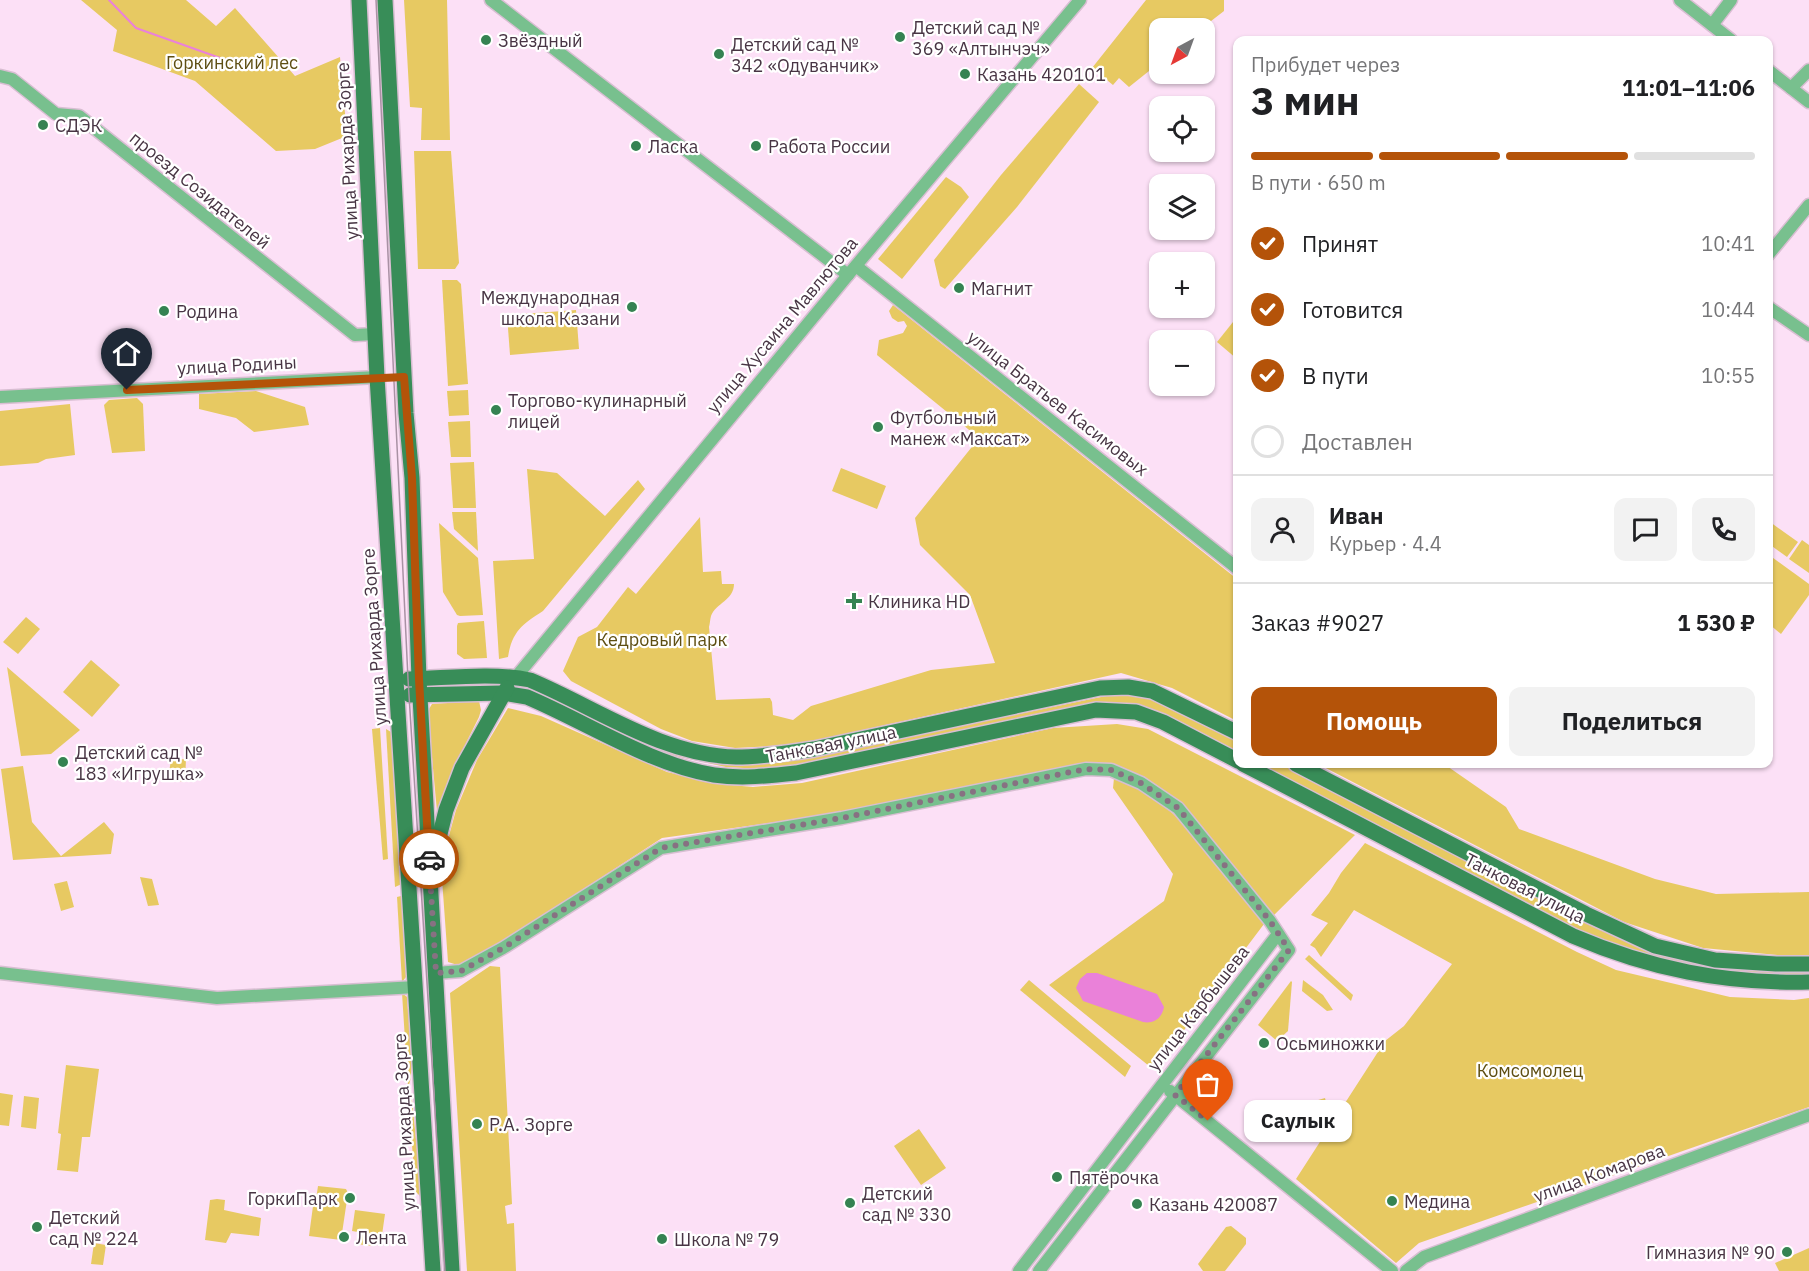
<!DOCTYPE html>
<html lang="ru">
<head>
<meta charset="utf-8">
<style>
	:root { --surface:#fff; --page:#f2f2f2; --text:#202124; --muted:#757577; --line:#e0e0e0; --accent:#b45309 }
	body { margin:0; font-family:"IBM Plex Sans",sans-serif; background:var(--page); color:var(--text); height:100vh; display:flex; flex-direction:column; font-size:22px; white-space:nowrap }
	* { box-sizing:border-box; margin:0 }
	p { font-size:20px; color:var(--muted) }
	.icon { flex:none; width:33px; height:33px; fill:none; stroke:currentColor; stroke-width:2; stroke-linecap:round; stroke-linejoin:round }
	.map { position:relative; flex:1; overflow:hidden }
	.side { position:absolute; left:1233px; top:36px; width:540px; height:732px; display:flex; flex-direction:column; background:var(--surface); border-radius:12px; box-shadow:0 2px 4px #0004 }
	.side>* { flex:none }
	.needle { width:39px; rotate:221deg }
	.buttons { position:absolute; left:1149px; top:18px; display:grid; gap:12px }
	.buttons a { display:grid; place-items:center; width:66px; height:66px; border-radius:12px; background:var(--surface); box-shadow:0 2px 4px #0004; font-size:30px }
	.pin { position:absolute; display:grid; place-items:center; width:51px; height:51px; color:#fff; margin:-62px -26px; border-radius:50% 50% 50% 0; rotate:-45deg; box-shadow:0 0 6px #0007 }
	.pin .icon { rotate:45deg }
	.courier { position:absolute; display:grid; place-items:center; width:60px; height:60px; margin:-30px; border:4px solid #b45309; border-radius:50%; background:#fff; color:#222; box-shadow:0 2px 8px #0007 }
	.bubble { position:absolute; height:42px; border-radius:12px; background:var(--surface); box-shadow:0 2px 4px #0004; font-size:20px; font-weight:700; line-height:42px; text-align:center }
	.summary em { font-style:normal; font-weight:700 }
	.summary div { display:flex; flex-direction:column-reverse }
	.summary { display:flex; align-items:center; justify-content:space-between; height:102px; padding:0 18px }
	h1 { font-size:39px; font-weight:700; line-height:45px }
	.bar { display:grid; grid-template-columns:repeat(4,1fr); gap:9px 6px; align-content:center; height:72px; padding:0 18px }
	.bar i { height:8px; border-radius:4px; background:var(--line) }
	.bar .selected { background:var(--accent) }
	.bar p { grid-column:span 4 }
	.line { display:flex; align-items:center; gap:15px; padding:0 18px; border-top:2px solid var(--line) }
	.line div { flex:1 }
	.round { display:grid; place-items:center; flex:none; width:63px; height:63px; border-radius:12px; background:var(--page) }
	ol { padding:0 18px; list-style:none }
	li { display:flex; align-items:center; gap:18px; height:66px }
	li p { margin-inline-start:auto }
	li .icon { padding:6px; border-radius:50%; background:var(--accent); color:#fff; stroke-width:4 }
	li:last-child { color:var(--muted) }
	li i { width:33px; height:33px; border:3px solid var(--line); border-radius:50% }
	.primary-button { display:flex; gap:12px; margin-top:auto; padding:12px 18px }
	.primary-button a { flex:1; height:69px; border-radius:12px; background:var(--accent); color:#fff; font-size:24px; font-weight:700; line-height:69px; text-align:center }
	.primary-button a+a { background:var(--page); color:var(--text) }
	.map>svg:first-child { display:block }
	.green { fill:#e7c962 }
	.water { fill:#ea81d9 }
	.lines { fill:none; stroke-linecap:round; stroke-linejoin:round }
	.stream { stroke:#ea81d9; stroke-width:2 }
	.minor-casing { stroke:#d8bed2; stroke-width:15 }
	.major-casing { stroke:#d8bed2; stroke-width:18 }
	.minor { stroke:#78c08e; stroke-width:12 }
	.major { stroke:#388d58; stroke-width:15 }
	.tram { stroke:#a991a4; stroke-width:1.5 }
	.done { stroke:#877182; stroke-width:6; stroke-dasharray:0 10.8 }
	.route { stroke:#b45309; stroke-width:8 }
	.poi-dot { fill:#358352; stroke:#fff; stroke-width:2 }
	.labels { text-anchor:middle; dominant-baseline:central; stroke-width:4.5; stroke-linejoin:round; paint-order:stroke }
	.poi-label { font-size:18px; fill:#483544; stroke:#fff; text-anchor:start }
	.park-label { font-size:18px; fill:#5e4e12; stroke:#fff }
	.street-label { font-size:18px; fill:#483544; stroke:#fff }
</style>
</head>
<body>
<div class="map">
<svg width="1809" height="1271" viewBox="0 0 1809 1271">
	<rect width="100%" height="100%" fill="#fce0f6"/>
	<g class="green">
		<polygon points="81,0 186,0 216,26 235,8 295,76 340,57 347,136 315,149 276,151 195,81 113,51 117,30"/>
		<polygon points="404,0 447,0 450,140 421,140 422,108 410,107"/>
		<polygon points="1146,0 1224,0 1224,11 1202,28 1160,28 1159,63 1129,87 1119,78 1113,85 1092,68"/>
		<polygon points="1079,84 1099,102 1017,207 945,289 940,286 934,260 1001,175"/>
		<polygon points="414,151 451,151 459,263 455,269 418,269"/>
		<polygon points="946,177 961,187 969,197 902,279 878,259"/>
		<polygon points="442,280 457,280 461,284 468,384 448,386"/>
		<path d="M 893,305 L 1237,579 L 1237,721 L 1172,688 L 1121,673 L 795,745 L 735,748 L 692,741 L 661,729 L 571,681 L 563,671 L 578,637 L 597,627 L 628,587 L 636,594 L 700,517 L 703,572 L 721,571 L 722,584 L 734,584 C 734,600 716,603 711,616 C 710,620 710,623 709,627 L 716,700 L 770,698 L 772,702 L 773,715 L 793,720 L 811,706 L 931,670 L 995,663 L 970,595 L 920,545 L 915,518 L 979,438 L 877,355 L 879,340 L 903,333 L 907,326 L 904,321 L 898,322 L 892,318 L 889,311 Z"/>
		<polygon points="576,310 579,349 510,355 507,315"/>
		<polygon points="1237,317 1237,359 1217,342"/>
		<polygon points="468,390 469,415 449,416 447,391"/>
		<polygon points="256,391 305,407 309,425 254,432 236,418 199,409 199,394"/>
		<polygon points="137,398 143,404 145,451 112,453 104,405 109,400"/>
		<polygon points="70,404 75,455 46,459 38,463 0,466 0,411"/>
		<polygon points="470,421 471,457 451,457 448,422"/>
		<polygon points="474,462 476,508 453,508 450,463"/>
		<polygon points="841,468 886,486 877,509 832,491"/>
		<path d="M 527,469 L 557,473 L 605,516 L 638,480 L 645,489 L 543,611 C 522,624 512,632 508,657 L 499,659 L 493,561 L 534,559 Z"/>
		<polygon points="452,512 476,512 478,551 454,529"/>
		<polygon points="1770,522 1798,542 1787,557 1769,544"/>
		<polygon points="439,523 478,558 483,615 460,616 457,615 443,592"/>
		<polygon points="1802,540 1809,545 1809,573 1789,559"/>
		<polygon points="1769,555 1809,584 1809,595 1781,634 1769,624"/>
		<polygon points="26,617 40,629 18,654 3,642"/>
		<polygon points="484,621 487,658 464,659 457,654 457,626 458,623"/>
		<polygon points="91,660 120,685 92,717 63,692"/>
		<polygon points="7,667 80,730 51,754 21,756"/>
		<path d="M 535,690 L 728,764 L 760,764 L 789,761 L 1096,698 C 1109,696 1125,691 1138,694 C 1167,700 1210,726 1237,740 L 1237,756 L 1097,703 L 790,766 L 762,769 L 726,767 L 662,753 L 540,695 Z"/>
		<polygon points="479,701 481,710 479,717 467,741 438,822 429,725 429,709 432,704"/>
		<polygon points="508,708 541,716 667,772 719,784 753,787 802,783 1053,728 1117,724 1148,729 1355,835 1272,917 1181,806 1114,767 847,812 662,838 464,967 448,962 441,865 456,810 477,760"/>
		<polygon points="380,728 388,859 383,860 372,729"/>
		<polygon points="386,729 391,732 393,738 404,883 395,887"/>
		<polygon points="186,759 185,782 168,779 171,760"/>
		<polygon points="1252,764 1283,764 1616,933 1654,950 1809,970 1809,976 1735,973 1650,958 1574,930"/>
		<polygon points="1318,764 1444,764 1506,807 1519,829 1655,879 1716,894 1809,892 1809,958 1703,948 1624,922"/>
		<polygon points="23,766 32,822 61,856 104,822 114,834 111,854 13,860 1,769"/>
		<path d="M 1114,778 C 1174,796 1219,865 1257,912 L 1256,914 L 1264,924 L 1154,1070 L 1049,985 L 1164,901 L 1173,874 L 1113,788 Z"/>
		<polygon points="1365,843 1577,952 1616,970 1730,997 1794,1000 1809,998 1809,1107 1419,1243 1396,1263 1296,1179 1385,1041 1404,1026 1452,964 1354,910 1321,957 1315,948 1310,945 1328,923 1311,915 1329,893 1341,873"/>
		<polygon points="140,877 152,879 159,905 148,906"/>
		<polygon points="67,881 74,907 61,911 54,884"/>
		<polygon points="401,896 404,898 406,977 402,982 397,897"/>
		<polygon points="1309,955 1353,995 1351,1001 1305,959"/>
		<polygon points="490,966 500,967 512,1204 505,1206 507,1224 514,1223 516,1271 467,1271 450,993"/>
		<polygon points="1029,980 1131,1066 1125,1077 1020,990"/>
		<polygon points="1303,980 1323,995 1333,1010 1327,1011 1302,991"/>
		<polygon points="1291,981 1292,982 1288,1031 1277,1041 1258,1025"/>
		<path d="M 402,993 L 407,997 C 408,1016 416,1072 408,1087 Z"/>
		<polygon points="66,1065 99,1069 90,1137 82,1137 78,1172 57,1170 61,1134 58,1133"/>
		<polygon points="0,1093 13,1095 9,1126 0,1125"/>
		<polygon points="24,1096 39,1098 36,1129 21,1127"/>
		<polygon points="408,1098 412,1100 422,1198 416,1192"/>
		<polygon points="1325,1098 1330,1116 1303,1123 1298,1106"/>
		<polygon points="919,1129 946,1168 921,1185 894,1146"/>
		<polygon points="318,1186 346,1189 348,1193 341,1240 309,1236 313,1206 315,1206"/>
		<polygon points="217,1199 225,1200 224,1210 261,1218 259,1236 231,1233 226,1243 205,1240 210,1200"/>
		<polygon points="355,1210 385,1214 382,1235 375,1234 373,1246 356,1244 358,1232 352,1231"/>
		<polygon points="1231,1226 1246,1238 1246,1244 1225,1271 1203,1271 1198,1264 1226,1227"/>
		<polygon points="94,1243 106,1245 103,1265 91,1264"/>
		<polygon points="1809,1248 1809,1271 1779,1271 1775,1263"/>
	</g>
	<path class="water" d="M 1087,973 L 1097,973 L 1157,994 L 1164,1007 C 1162,1018 1154,1024 1143,1022 L 1083,1001 L 1076,988 L 1080,979 Z"/>
	<g class="lines">
		<polyline class="stream" points="109,0 136,28 251,69"/>
		<g class="minor-casing">
			<g id="minor">
				<polyline points="491,0 848,275"/>
				<polyline points="1680,0 1731,40"/>
				<polyline points="1712,25 1731,0"/>
				<polyline points="1768,70 1809,102"/>
				<polyline points="0,76 12,79 56,114 79,116 355,335 375,334"/>
				<polyline points="1791,88 1809,70"/>
				<polyline points="1768,255 1809,205"/>
				<polyline points="856,266 1238,569"/>
				<polyline points="1768,307 1809,335"/>
				<polyline points="0,397 377,377"/>
				<polyline points="516,677 848,275 1080,0"/>
				<polyline points="0,973 217,998 416,987"/>
				<polyline points="436,973 461,971 503,948 661,848 842,818 1086,769 1111,770 1141,783 1178,808 1270,921 1289,950 1039,1271"/>
				<polyline points="1170,1091 1392,1271"/>
				<polyline points="1019,1271 1278,934"/>
				<polyline points="1406,1271 1424,1257 1809,1115"/>
			</g>
		</g>
		<g class="major-casing">
			<g id="major">
				<polyline points="359,0 377,377 433,1271"/>
				<polyline points="385,0 406,413 412,478 419,679 452,1271"/>
				<path d="M 409,679 C 449,678 491,672 530,680 C 597,708 661,755 736,757 C 762,757 788,753 814,749 L 1100,688 L 1128,687 L 1152,691 L 1238,733"/>
				<path d="M 410,695 L 503,693 L 527,697 C 586,722 652,765 714,775 C 741,779 769,776 796,773 L 1096,710 L 1136,712 L 1163,722 L 1238,761"/>
				<path d="M 1243,764 L 1573,936 C 1650,969 1725,984 1809,982"/>
				<polyline points="1296,764 1586,914 1655,946 1715,960 1776,964 1809,964"/>
				<polyline points="434,858 446,810 462,768 507,688"/>
			</g>
		</g>
		<use href="#minor" class="minor"/>
		<use href="#major" class="major"/>
		<polyline class="tram" points="376,0 408,679 445,1271"/>
	</g>
	<g class="lines">
		<polyline class="done" points="429,859 436,973 461,971 503,948 661,848 842,818 1086,769 1111,770 1141,783 1178,808 1270,921 1289,950 1175,1095 1208,1121"/>
		<polyline class="route" points="127,390 404,377 412,478 419,679 429,859"/>
	</g>
	<g class="poi-dot">
		<circle cx="900" cy="37" r="6"/>
		<circle cx="486" cy="40" r="6"/>
		<circle cx="719" cy="54" r="6"/>
		<circle cx="965" cy="74" r="6"/>
		<circle cx="43" cy="125" r="6"/>
		<circle cx="636" cy="146" r="6"/>
		<circle cx="756" cy="146" r="6"/>
		<circle cx="959" cy="288" r="6"/>
		<circle cx="632" cy="307" r="6"/>
		<circle cx="164" cy="311" r="6"/>
		<circle cx="496" cy="410" r="6"/>
		<circle cx="878" cy="427" r="6"/>
		<path d="M851 592h6v6h6v6h-6v6h-6v-6h-6v-6h6z"/>
		<circle cx="63" cy="762" r="6"/>
		<circle cx="1264" cy="1043" r="6"/>
		<circle cx="477" cy="1124" r="6"/>
		<circle cx="1057" cy="1177" r="6"/>
		<circle cx="350" cy="1198" r="6"/>
		<circle cx="1392" cy="1201" r="6"/>
		<circle cx="850" cy="1203" r="6"/>
		<circle cx="1137" cy="1204" r="6"/>
		<circle cx="37" cy="1227" r="6"/>
		<circle cx="344" cy="1237" r="6"/>
		<circle cx="662" cy="1239" r="6"/>
		<circle cx="1787" cy="1252" r="6"/>
	</g>
	<g class="labels">
		<g class="poi-label">
			<text x="912" y="27">Детский сад №<tspan x="912" dy="21">369 «Алтынчэч»</tspan></text>
			<text x="498" y="40">Звёздный</text>
			<text x="731" y="44">Детский сад №<tspan x="731" dy="21">342 «Одуванчик»</tspan></text>
			<text x="977" y="74">Казань 420101</text>
			<text x="55" y="125">СДЭК</text>
			<text x="648" y="146">Ласка</text>
			<text x="768" y="146">Работа России</text>
			<text x="971" y="288">Магнит</text>
			<text x="620" y="297" text-anchor="end">Международная<tspan x="620" dy="21">школа Казани</tspan></text>
			<text x="176" y="311">Родина</text>
			<text x="508" y="400">Торгово-кулинарный<tspan x="508" dy="21">лицей</tspan></text>
			<text x="890" y="417">Футбольный<tspan x="890" dy="21">манеж «Максат»</tspan></text>
			<text x="868" y="601">Клиника HD</text>
			<text x="75" y="752">Детский сад №<tspan x="75" dy="21">183 «Игрушка»</tspan></text>
			<text x="1276" y="1043">Осьминожки</text>
			<text x="489" y="1124">Р.А. Зорге</text>
			<text x="1069" y="1177">Пятёрочка</text>
			<text x="862" y="1193">Детский<tspan x="862" dy="21">сад № 330</tspan></text>
			<text x="338" y="1198" text-anchor="end">ГоркиПарк</text>
			<text x="1404" y="1201">Медина</text>
			<text x="1149" y="1204">Казань 420087</text>
			<text x="49" y="1217">Детский<tspan x="49" dy="21">сад № 224</tspan></text>
			<text x="356" y="1237">Лента</text>
			<text x="674" y="1239">Школа № 79</text>
			<text x="1775" y="1252" text-anchor="end">Гимназия № 90</text>
		</g>
		<g class="park-label">
			<text x="232" y="62">Горкинский лес</text>
			<text x="662" y="639">Кедровый парк</text>
			<text x="1530" y="1070">Комсомолец</text>
		</g>
		<g class="street-label">
			<text transform="translate(347 151) rotate(-93)">улица Рихарда Зорге</text>
			<text transform="translate(200 190) rotate(39)">проезд Созидателей</text>
			<text transform="translate(782 325) rotate(-50)">улица Хусаина Мавлютова</text>
			<text transform="translate(237 365) rotate(-3)">улица Родины</text>
			<text transform="translate(1058 403) rotate(38)">улица Братьев Касимовых</text>
			<text transform="translate(374 637) rotate(-94)">улица Рихарда Зорге</text>
			<text transform="translate(831 744) rotate(-11)">Танковая улица</text>
			<text transform="translate(1525 888) rotate(27)">Танковая улица</text>
			<text transform="translate(1198 1008) rotate(-52)">улица Карбышева</text>
			<text transform="translate(404 1122) rotate(-93)">улица Рихарда Зорге</text>
			<text transform="translate(1599 1173) rotate(-20)">улица Комарова</text>
		</g>
	</g>
</svg>
<div class="buttons">
<a><svg class="needle" viewBox="-14 -14 28 28"><path d="M0-13l5 13h-10z" fill="#e53935"/><path d="M0 13l5-13h-10z" fill="#757577"/></svg></a>
<a><svg class="icon" aria-label="locate" viewBox="0 0 24 24"><circle cx="12" cy="12" r="6"/><path d="M12 2v4M12 18v4M2 12h4M18 12h4"/></svg></a>
<a><svg class="icon" aria-label="layers" viewBox="0 0 24 24"><path d="M12 4l9 5-9 5-9-5zM3 14l9 5 9-5"/></svg></a>
<a>+</a>
<a>−</a>
</div>
<div class="pin" style="left:1208px;top:1121px;background:#ea580c"><svg class="icon" aria-label="bag" viewBox="0 0 24 24"><path d="M5 8h14l-1 12H6zM9 8a3 3 0 0 1 6 0"/></svg></div>
<div class="pin" style="left:127px;top:390px;background:#1f2937"><svg class="icon" aria-label="home" viewBox="0 0 24 24"><path d="M3 11l9-7 9 7M6 9v11h12V9"/></svg></div>
<div class="courier" style="left:429px;top:859px"><svg class="icon" aria-label="car" viewBox="0 0 24 24"><path d="M5 17H2v-5l4-1 3-4h7l3 4 3 1v5h-3M9 17h6M6 11h13"/><circle cx="7" cy="17" r="2"/><circle cx="17" cy="17" r="2"/></svg></div>
<div class="bubble" style="left:1244px;top:1100px;width:108px">Саулык</div>
<section class="side">
<div class="summary"><div><h1>3 мин</h1><p>Прибудет через</p></div><em>11:01–11:06</em></div>
<div class="bar"><i class="selected"></i><i class="selected"></i><i class="selected"></i><i></i><p>В пути · 650 m</p></div>
<ol>
<li><svg class="icon" aria-label="check" viewBox="0 0 24 24"><path d="M5 12l5 5 9-10"/></svg>Принят<p>10:41</p></li>
<li><svg class="icon" aria-label="check" viewBox="0 0 24 24"><path d="M5 12l5 5 9-10"/></svg>Готовится<p>10:44</p></li>
<li><svg class="icon" aria-label="check" viewBox="0 0 24 24"><path d="M5 12l5 5 9-10"/></svg>В пути<p>10:55</p></li>
<li><i></i>Доставлен</li>
</ol>
<div class="line" style="height:108px"><a class="round"><svg class="icon" aria-label="person" viewBox="0 0 24 24"><circle cx="12" cy="8" r="4"/><path d="M4 21q1-7 8-7t8 7"/></svg></a><div><b>Иван</b><p>Курьер · 4.4</p></div><a class="round"><svg class="icon" aria-label="chat" viewBox="0 0 24 24"><path d="M4 5h16v11H9l-5 4z"/></svg></a><a class="round"><svg class="icon" aria-label="phone" viewBox="0 0 24 24"><path d="M5 4h4l2 5-3 2q2 4 5 5l2-3 5 2v4C11 20 4 13 5 4z"/></svg></a></div>
<div class="line" style="height:78px"><div>Заказ #9027</div><b>1 530 ₽</b></div>
<div class="primary-button"><a>Помощь</a><a>Поделиться</a></div>
</section>
</div>
</body>
</html>
